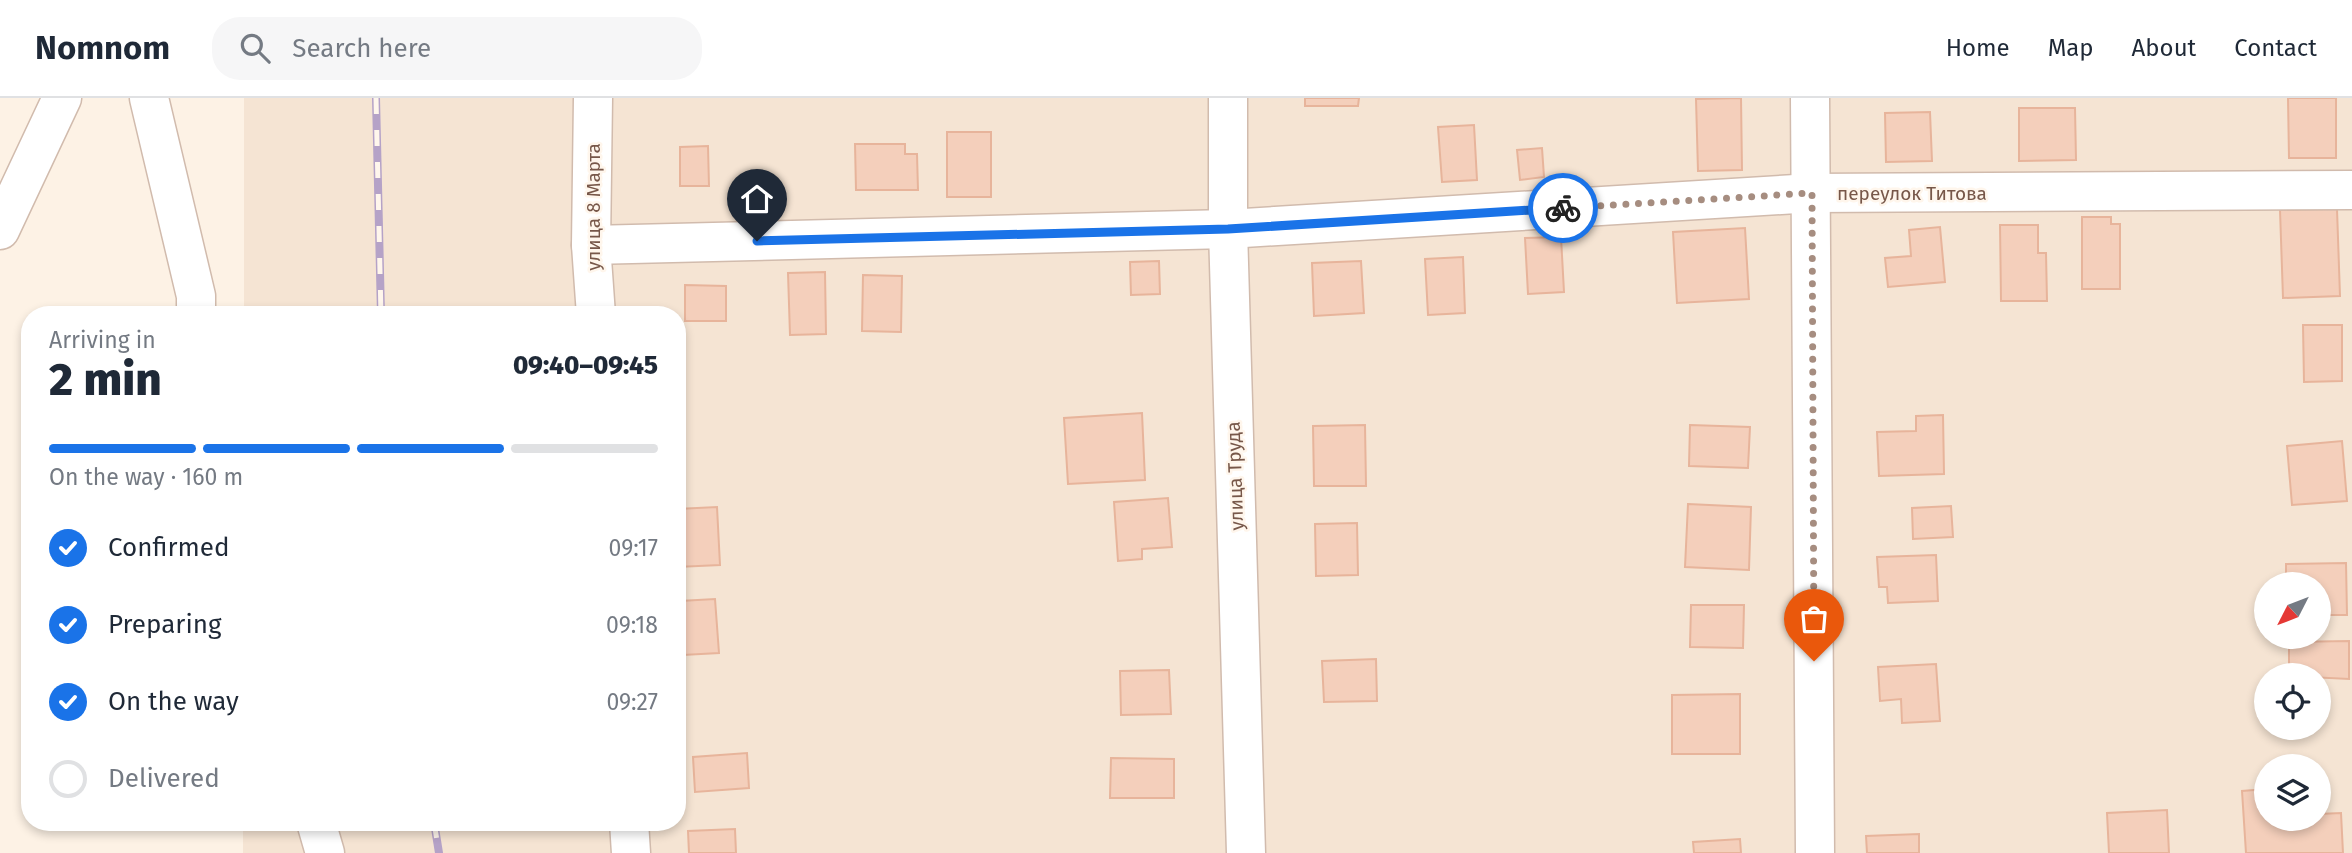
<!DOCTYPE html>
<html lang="en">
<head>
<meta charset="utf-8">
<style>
	:root { --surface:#fff; --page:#f6f6f7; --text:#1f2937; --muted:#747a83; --line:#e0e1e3; --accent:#1a73e8 }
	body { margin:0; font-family:"Fira Sans",sans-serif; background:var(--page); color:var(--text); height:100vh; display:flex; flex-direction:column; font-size:26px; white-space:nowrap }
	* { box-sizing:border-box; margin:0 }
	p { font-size:23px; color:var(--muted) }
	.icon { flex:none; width:38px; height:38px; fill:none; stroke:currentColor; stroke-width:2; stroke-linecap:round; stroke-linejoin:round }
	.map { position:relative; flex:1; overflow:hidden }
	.drawer { position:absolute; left:21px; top:208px; width:665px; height:525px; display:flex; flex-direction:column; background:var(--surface); border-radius:28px; box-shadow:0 4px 10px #0003 }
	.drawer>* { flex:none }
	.needle { width:46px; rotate:228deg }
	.fabs { position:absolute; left:2254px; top:474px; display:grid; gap:14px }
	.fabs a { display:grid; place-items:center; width:77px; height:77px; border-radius:50%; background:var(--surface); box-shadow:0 4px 10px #0003; font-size:35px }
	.pin { position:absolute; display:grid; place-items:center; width:60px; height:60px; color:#fff; margin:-72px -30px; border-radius:50% 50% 50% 0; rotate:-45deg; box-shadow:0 0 7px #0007 }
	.pin .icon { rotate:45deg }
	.courier { position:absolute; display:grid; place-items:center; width:70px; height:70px; margin:-35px; border:5px solid #1a73e8; border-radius:50%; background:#fff; color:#222; box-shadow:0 2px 9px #0007 }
	.summary em { font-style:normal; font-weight:800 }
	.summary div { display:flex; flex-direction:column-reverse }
	.summary { display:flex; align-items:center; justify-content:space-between; height:119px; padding:0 28px }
	h1 { font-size:46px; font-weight:800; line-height:52px }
	.bar { display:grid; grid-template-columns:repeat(4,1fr); gap:10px 7px; align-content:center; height:84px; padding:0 28px }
	.bar i { height:9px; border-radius:5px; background:var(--line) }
	.bar .on { background:var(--accent) }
	.bar p { grid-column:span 4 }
	ol { padding:0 28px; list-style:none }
	li { display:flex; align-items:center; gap:21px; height:77px }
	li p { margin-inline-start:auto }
	li .icon { padding:7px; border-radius:50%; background:var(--accent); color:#fff; stroke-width:4 }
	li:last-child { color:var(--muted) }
	li i { width:38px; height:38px; border:4px solid var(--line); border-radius:50% }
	header { display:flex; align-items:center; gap:42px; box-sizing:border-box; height:98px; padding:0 35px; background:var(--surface); border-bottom:2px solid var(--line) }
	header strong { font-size:33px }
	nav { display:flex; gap:38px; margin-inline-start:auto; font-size:24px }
	.search { width:490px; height:63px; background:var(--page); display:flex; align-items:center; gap:18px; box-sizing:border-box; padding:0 24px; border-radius:28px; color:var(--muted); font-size:26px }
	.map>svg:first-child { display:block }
	.residential { fill:#f5e4d3; fill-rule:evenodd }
	.building { fill:#f4cfbb; stroke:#e7b49b; stroke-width:2 }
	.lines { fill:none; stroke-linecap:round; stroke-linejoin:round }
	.minor-casing { stroke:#d1bbad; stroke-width:41 }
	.minor { stroke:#fff; stroke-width:38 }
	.rail-casing { stroke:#b5a2c7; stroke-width:8 }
	.rail { stroke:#fff6ec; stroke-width:5; stroke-dasharray:16; stroke-linecap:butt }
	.done { stroke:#a68d80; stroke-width:7; stroke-dasharray:0 12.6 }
	.route { stroke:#1a73e8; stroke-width:9 }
	.labels { text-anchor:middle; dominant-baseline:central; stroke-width:5; stroke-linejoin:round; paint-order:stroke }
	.street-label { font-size:19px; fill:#775749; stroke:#fff6ec }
</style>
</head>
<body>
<header>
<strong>Nomnom</strong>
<div class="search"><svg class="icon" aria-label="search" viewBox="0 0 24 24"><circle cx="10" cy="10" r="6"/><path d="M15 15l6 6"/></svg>Search here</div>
<nav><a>Home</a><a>Map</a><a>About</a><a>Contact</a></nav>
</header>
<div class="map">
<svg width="2352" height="755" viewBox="0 0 2352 755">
	<rect width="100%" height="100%" fill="#fdf2e5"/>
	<path class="residential" d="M 244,0 L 2352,0 L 2352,755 L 243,755 L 243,725 L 677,724 L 677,217 L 244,217 ZM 2266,486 L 2319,486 L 2319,539 L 2266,539 ZM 2266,578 L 2319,578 L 2319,630 L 2266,630 ZM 2266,668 L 2319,668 L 2319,721 L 2266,721 Z"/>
	<g class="building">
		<polygon points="1305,0 1359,0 1358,8 1305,8"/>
		<polygon points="1741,0 1742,72 1698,73 1696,1"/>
		<polygon points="2288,0 2336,0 2336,60 2289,60"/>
		<polygon points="2019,10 2075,10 2076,62 2019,63"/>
		<polygon points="1930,14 1932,63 1886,64 1885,15"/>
		<polygon points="1474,27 1477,82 1442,84 1438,29"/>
		<rect x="947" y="34" width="44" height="65"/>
		<polygon points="855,46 905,46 905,56 917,56 918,92 856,92"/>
		<polygon points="708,48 709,88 680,88 680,49"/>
		<polygon points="1542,50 1544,79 1520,82 1517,52"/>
		<polygon points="2337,111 2340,198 2283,200 2280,112"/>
		<polygon points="2082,119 2111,119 2111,126 2120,126 2120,191 2082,191"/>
		<polygon points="2000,127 2038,127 2038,155 2046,155 2047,203 2001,203"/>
		<polygon points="1940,129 1945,184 1888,189 1885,160 1911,158 1909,132"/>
		<polygon points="1745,130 1749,201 1677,205 1673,134"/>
		<polygon points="1561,139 1564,194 1528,196 1525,140"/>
		<polygon points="1463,159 1465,215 1428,217 1425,161"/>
		<polygon points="1159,163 1160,196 1131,197 1130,164"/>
		<polygon points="1361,163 1364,215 1314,218 1312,165"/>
		<polygon points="825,174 826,236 790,237 788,175"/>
		<polygon points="863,177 902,178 901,234 862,233"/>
		<polygon points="685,187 726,188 726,223 685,223"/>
		<polygon points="2303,227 2342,227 2342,283 2304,284"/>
		<polygon points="1142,315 1145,382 1068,386 1064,320"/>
		<polygon points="1943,317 1944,376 1879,378 1877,334 1916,333 1916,318"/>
		<polygon points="1365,327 1366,388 1314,388 1313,328"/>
		<polygon points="1690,327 1750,329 1748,370 1689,368"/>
		<polygon points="2342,343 2347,403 2292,407 2287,348"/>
		<polygon points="1168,400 1172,449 1142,451 1142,461 1118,463 1114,404"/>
		<polygon points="1688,406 1751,409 1749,472 1685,469"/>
		<polygon points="1951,408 1953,439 1913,441 1912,410"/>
		<polygon points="717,409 720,467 677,469 677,411"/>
		<polygon points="1357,425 1358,477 1316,478 1315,426"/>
		<polygon points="1936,457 1938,503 1888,505 1887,489 1879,489 1877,459"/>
		<polygon points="2346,465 2347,517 2319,517 2319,486 2286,486 2286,466"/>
		<polygon points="715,501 719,555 683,557 680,503"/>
		<polygon points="1691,507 1744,507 1743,550 1690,549"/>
		<polygon points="2349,543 2349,581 2289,578 2289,544"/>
		<polygon points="1376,561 1377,603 1324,604 1322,563"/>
		<polygon points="1936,566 1940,623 1902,625 1901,601 1880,603 1878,569"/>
		<polygon points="1169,572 1171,616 1121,617 1120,573"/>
		<polygon points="1740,596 1740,656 1672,656 1672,597"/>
		<polygon points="747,655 749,690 695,694 693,659"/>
		<polygon points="1111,660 1174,661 1174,700 1110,700"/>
		<polygon points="2266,691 2266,721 2319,721 2319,716 2341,715 2343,755 2246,755 2242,693"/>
		<polygon points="2167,712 2169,755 2109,755 2107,715"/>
		<polygon points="735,731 736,755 689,755 688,733"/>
		<polygon points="1919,736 1919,755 1867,755 1866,738"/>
		<polygon points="1740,741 1741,755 1694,755 1693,744"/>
	</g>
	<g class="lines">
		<g class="minor-casing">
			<g id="minor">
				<polyline points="149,0 196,198 196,217"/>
				<polyline points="593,0 591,147 596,217"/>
				<polyline points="1228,0 1228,131 1246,755"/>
				<polyline points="1810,0 1815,755"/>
				<polyline points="0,132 62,0"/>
				<polyline points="591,147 1228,131 1812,95 2352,92"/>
				<polyline points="316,724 325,755"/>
				<polyline points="629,724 631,755"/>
			</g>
		</g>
		<use href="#minor" class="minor"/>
		<g class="rail-casing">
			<g id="rail">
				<polyline points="376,0 381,217"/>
				<polyline points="434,724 439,755"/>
			</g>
		</g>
		<use href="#rail" class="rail"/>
	</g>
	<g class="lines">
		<polyline class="done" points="1563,110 1812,95 1814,563"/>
		<polyline class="route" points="757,143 1228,131 1563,110"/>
	</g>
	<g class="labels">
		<g class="street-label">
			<text x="1912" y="95">переулок Титова</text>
			<text transform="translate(593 109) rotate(-90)">улица 8 Марта</text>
			<text transform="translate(1235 378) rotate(-92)">улица Труда</text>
		</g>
	</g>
</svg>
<div class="fabs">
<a><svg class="needle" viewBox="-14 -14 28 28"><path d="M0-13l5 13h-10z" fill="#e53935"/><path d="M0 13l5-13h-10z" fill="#747a83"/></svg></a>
<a><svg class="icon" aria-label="locate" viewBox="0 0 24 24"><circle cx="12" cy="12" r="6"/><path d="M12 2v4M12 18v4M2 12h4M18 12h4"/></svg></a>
<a><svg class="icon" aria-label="layers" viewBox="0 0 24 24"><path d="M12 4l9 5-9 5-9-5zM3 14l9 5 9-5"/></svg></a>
</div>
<div class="pin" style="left:1814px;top:563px;background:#ea580c"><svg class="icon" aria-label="bag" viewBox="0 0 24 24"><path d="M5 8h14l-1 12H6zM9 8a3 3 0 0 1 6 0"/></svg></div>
<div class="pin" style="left:757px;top:143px;background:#1f2937"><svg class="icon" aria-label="home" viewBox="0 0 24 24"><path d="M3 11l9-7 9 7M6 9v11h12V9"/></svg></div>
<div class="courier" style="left:1563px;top:110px"><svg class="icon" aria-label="bike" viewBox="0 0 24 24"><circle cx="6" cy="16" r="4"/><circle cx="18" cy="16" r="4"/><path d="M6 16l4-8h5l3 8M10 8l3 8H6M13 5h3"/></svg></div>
<section class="drawer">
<div class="summary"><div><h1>2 min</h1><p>Arriving in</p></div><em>09:40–09:45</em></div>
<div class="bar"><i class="on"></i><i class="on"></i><i class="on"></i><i></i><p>On the way · 160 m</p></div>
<ol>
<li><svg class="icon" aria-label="check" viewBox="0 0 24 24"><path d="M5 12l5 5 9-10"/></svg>Confirmed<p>09:17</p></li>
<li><svg class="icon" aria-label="check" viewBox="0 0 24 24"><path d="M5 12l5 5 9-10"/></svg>Preparing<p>09:18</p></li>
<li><svg class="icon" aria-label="check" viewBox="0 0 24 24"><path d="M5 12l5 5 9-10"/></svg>On the way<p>09:27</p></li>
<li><i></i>Delivered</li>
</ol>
</section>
</div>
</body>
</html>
